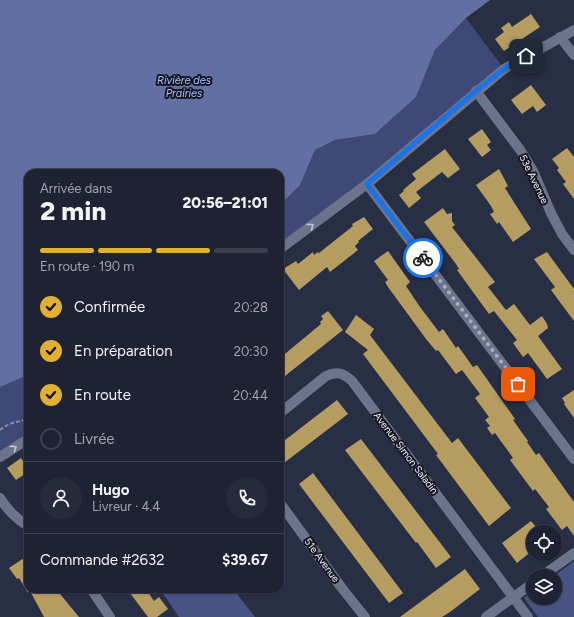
<!DOCTYPE html>
<html lang="fr">
<head>
<meta charset="utf-8">
<style>
	:root { --surface:#1e2233; --page:#262a3b; --text:#f1f3f6; --muted:#a1a4ac; --line:#3c3f4e; --accent:#dfb034 }
	body { margin:0; font-family:Figtree,sans-serif; background:var(--page); color:var(--text); height:100vh; display:flex; flex-direction:column; font-size:15px; white-space:nowrap }
	* { box-sizing:border-box; margin:0 }
	p { font-size:13px; color:var(--muted) }
	.icon { flex:none; width:22px; height:22px; fill:none; stroke:currentColor; stroke-width:2; stroke-linecap:round; stroke-linejoin:round }
	.map { position:relative; flex:1; overflow:hidden }
	.panel { position:absolute; left:24px; top:169px; width:260px; height:424px; display:flex; flex-direction:column; background:var(--surface); border-radius:12px; box-shadow:0 1px 3px #0004,0 0 0 1px var(--line) }
	.panel>* { flex:none }
	.buttons { position:absolute; left:526px; top:525px; display:grid; gap:8px }
	.buttons a { display:grid; place-items:center; width:36px; height:36px; border-radius:50%; background:var(--surface); box-shadow:0 1px 3px #0004,0 0 0 1px var(--line); font-size:20px }
	.pin { position:absolute; display:grid; place-items:center; width:34px; height:34px; color:#fff; margin:-17px; border-radius:8px; box-shadow:0 2px 6px #0006 }
	.courier { position:absolute; display:grid; place-items:center; width:40px; height:40px; margin:-20px; border:3px solid #1a73e8; border-radius:50%; background:#fff; color:#222; box-shadow:0 1px 5px #0007 }
	.head em { font-style:normal; font-weight:800 }
	.head div { display:flex; flex-direction:column-reverse }
	.head { display:flex; align-items:center; justify-content:space-between; height:68px; padding:0 16px }
	h1 { font-size:26px; font-weight:800; line-height:30px }
	.bar { display:grid; grid-template-columns:repeat(4,1fr); gap:6px 4px; align-content:center; height:48px; padding:0 16px }
	.bar i { height:5px; border-radius:3px; background:var(--line) }
	.bar .selected { background:var(--accent) }
	.bar p { grid-column:span 4 }
	.line { display:flex; align-items:center; gap:10px; padding:0 16px; border-top:1px solid var(--line) }
	.line div { flex:1 }
	.round { display:grid; place-items:center; flex:none; width:42px; height:42px; border-radius:21px; background:var(--page) }
	ol { padding:0 16px; list-style:none }
	li { display:flex; align-items:center; gap:12px; height:44px }
	li p { margin-inline-start:auto }
	li .icon { padding:4px; border-radius:50%; background:var(--accent); color:#111; stroke-width:4 }
	li:last-child { color:var(--muted) }
	li i { width:22px; height:22px; border:2px solid var(--line); border-radius:50% }
	.map>svg:first-child { display:block }
	.green { fill:#3e4978 }
	.forest { fill:#475385 }
	.water { fill:#616fa3 }
	.building { fill:#b59c61 }
	.lines { fill:none; stroke-linecap:round; stroke-linejoin:round }
	.path { stroke:#8b90a1; stroke-width:2; stroke-dasharray:4 2; stroke-linecap:butt }
	.minor { stroke:#6c738b; stroke-width:10 }
	.tertiary { stroke:#6c738b; stroke-width:10 }
	.oneway { stroke:#c1c6d6 }
	.done { stroke:#a9aebe; stroke-width:4; stroke-dasharray:0 7.2 }
	.route { stroke:#1a73e8; stroke-width:5 }
	.labels { text-anchor:middle; dominant-baseline:central; stroke-width:4; stroke-linejoin:round; paint-order:stroke }
	.street-label { font-size:10px; fill:#eff3ff; stroke:#141721 }
	.water-label { font-size:11px; font-style:italic; fill:#aec0ff; stroke:#141721 }
</style>
</head>
<body>
<div class="map">
<svg width="574" height="617" viewBox="0 0 574 617">
	<rect width="100%" height="100%" fill="#282e44"/>
	<g class="green">
		<polygon points="466,18 504,69 280,251 280,205 300,185 315,150 335,140 375,134 416,97 435,50"/>
		<polygon points="28,375 28,439 0,457 0,387"/>
	</g>
	<g class="forest">
		<polygon points="574,561 574,617 538,617 524,598 533,591 533,598 555,598 554,576"/>
		<polygon points="160,589 233,589 255,617 179,617"/>
	</g>
	<polygon class="water" points="0,0 490,0 466,18 435,50 416,97 375,134 335,140 315,150 300,185 280,205 280,173 28,173 28,375 0,387"/>
	<g class="building">
		<polygon points="531,14 540,27 504,51 495,39 504,32 501,28 509,22 512,27"/>
		<polygon points="531,85 546,105 537,112 533,106 522,114 511,100"/>
		<polygon points="482,129 491,142 487,145 491,150 482,157 468,139"/>
		<polygon points="567,148 574,157 574,199 563,184 566,182 557,170 559,168 552,159"/>
		<polygon points="445,149 460,169 448,178 442,172 416,192 421,198 409,208 399,195 404,191 403,190 416,179 412,174"/>
		<polygon points="499,169 508,186 505,188 531,229 513,242 499,222 497,224 490,214 494,212 491,206 476,185"/>
		<polygon points="443,208 447,214 452,213 452,221 455,225 452,227 495,282 488,287 506,310 514,304 530,325 542,316 547,324 548,328 538,336 562,369 547,379 528,353 523,357 513,343 517,340 494,311 489,314 457,270 459,269 456,264 424,222"/>
		<polygon points="364,217 373,229 358,241 359,242 355,246 358,250 330,272 327,267 299,290 283,269 296,261 298,264 313,252 314,255 318,252 319,253 353,226 352,224"/>
		<polygon points="388,251 410,282 406,286 420,307 439,332 443,329 456,348 458,346 473,367 477,365 515,419 513,420 528,441 527,442 536,455 539,453 574,502 574,536 567,526 562,530 546,509 549,507 535,489 533,491 510,460 513,458 495,433 492,435 487,428 490,426 485,420 489,417 475,398 480,394 462,370 456,374 438,350 436,351 426,339 388,287 385,282 388,280 374,261"/>
		<polygon points="547,252 574,289 574,321 551,290 555,287 534,259"/>
		<polygon points="328,311 343,330 280,380 280,358 321,324 320,322 323,319 321,316"/>
		<polygon points="356,315 374,329 370,335 452,443 458,438 511,508 489,526 436,455 438,454 363,354 368,350 345,332"/>
		<polygon points="574,390 574,418 564,404 565,403 562,398"/>
		<polygon points="337,400 348,414 280,466 280,444"/>
		<polygon points="361,439 451,557 436,568 417,542 416,543 345,450"/>
		<polygon points="21,458 28,468 28,472 16,480 7,468"/>
		<polygon points="313,473 403,593 389,603 299,484"/>
		<polygon points="531,521 540,532 533,532 533,550 517,563 502,543"/>
		<polygon points="24,558 28,561 28,593 19,578 17,579 9,568"/>
		<polygon points="465,569 480,589 450,612 442,617 400,617"/>
		<polygon points="29,589 56,589 79,617 44,617"/>
		<polygon points="127,589 146,589 154,601 159,597 168,609 157,617 148,617"/>
	</g>
	<g class="lines">
		<path class="path" d="M 0,430 C 8,423 18,421 28,420"/>
		<g class="minor">
			<polyline points="560,37 574,55"/>
			<polyline points="476,91 521,151 533,171 551,213 562,234 574,250"/>
			<polyline points="367,184 574,459"/>
			<path d="M 280,413 L 326,376 C 338,371 343,373 352,381 L 528,617"/>
			<path d="M 0,498 C 8,510 15,518 28,526"/>
			<polyline points="280,503 341,587 365,617"/>
			<polyline points="542,576 574,553"/>
			<polyline points="91,589 110,617"/>
			<polyline points="486,617 533,583"/>
		</g>
		<g class="tertiary">
			<polyline points="280,249 367,184 504,69 574,30"/>
			<polyline points="0,457 28,439"/>
		</g>
	</g>
	<defs><path id="oneway-chevron" d="M-2-3.5L2.5 0L-2 3.5" fill="none" stroke-width="1.6" stroke-linecap="round" stroke-linejoin="round"/></defs>
	<g class="oneway">
		<use href="#oneway-chevron" transform="translate(311 226) rotate(-37)"/>
		<use href="#oneway-chevron" transform="translate(14 448) rotate(-34)"/>
	</g>
	<g class="lines">
		<polyline class="done" points="423,258 518,384"/>
		<polyline class="route" points="423,258 367,184 476,91 504,69 526,56"/>
	</g>
	<g class="labels">
		<g class="street-label">
			<text transform="translate(534 179) rotate(64)">53e Avenue</text>
			<text transform="translate(406 453) rotate(53)">Avenue Simon Saladin</text>
			<text transform="translate(322 560) rotate(54)">51e Avenue</text>
		</g>
		<g class="water-label">
			<text x="184" y="80">Rivière des<tspan x="184" dy="13">Prairies</tspan></text>
		</g>
	</g>
</svg>
<div class="buttons">
<a><svg class="icon" aria-label="locate" viewBox="0 0 24 24"><circle cx="12" cy="12" r="6"/><path d="M12 2v4M12 18v4M2 12h4M18 12h4"/></svg></a>
<a><svg class="icon" aria-label="layers" viewBox="0 0 24 24"><path d="M12 4l9 5-9 5-9-5zM3 14l9 5 9-5"/></svg></a>
</div>
<div class="pin" style="left:518px;top:384px;background:#ea580c"><svg class="icon" aria-label="bag" viewBox="0 0 24 24"><path d="M5 8h14l-1 12H6zM9 8a3 3 0 0 1 6 0"/></svg></div>
<div class="pin" style="left:526px;top:56px;background:#1f2937"><svg class="icon" aria-label="home" viewBox="0 0 24 24"><path d="M3 11l9-7 9 7M6 9v11h12V9"/></svg></div>
<div class="courier" style="left:423px;top:258px"><svg class="icon" aria-label="bike" viewBox="0 0 24 24"><circle cx="6" cy="16" r="4"/><circle cx="18" cy="16" r="4"/><path d="M6 16l4-8h5l3 8M10 8l3 8H6M13 5h3"/></svg></div>
<section class="panel">
<div class="head"><div><h1>2 min</h1><p>Arrivée dans</p></div><em>20:56–21:01</em></div>
<div class="bar"><i class="selected"></i><i class="selected"></i><i class="selected"></i><i></i><p>En route · 190 m</p></div>
<ol>
<li><svg class="icon" aria-label="check" viewBox="0 0 24 24"><path d="M5 12l5 5 9-10"/></svg>Confirmée<p>20:28</p></li>
<li><svg class="icon" aria-label="check" viewBox="0 0 24 24"><path d="M5 12l5 5 9-10"/></svg>En préparation<p>20:30</p></li>
<li><svg class="icon" aria-label="check" viewBox="0 0 24 24"><path d="M5 12l5 5 9-10"/></svg>En route<p>20:44</p></li>
<li><i></i>Livrée</li>
</ol>
<div class="line" style="height:72px"><a class="round"><svg class="icon" aria-label="person" viewBox="0 0 24 24"><circle cx="12" cy="8" r="4"/><path d="M4 21q1-7 8-7t8 7"/></svg></a><div><b>Hugo</b><p>Livreur · 4.4</p></div><a class="round"><svg class="icon" aria-label="phone" viewBox="0 0 24 24"><path d="M5 4h4l2 5-3 2q2 4 5 5l2-3 5 2v4C11 20 4 13 5 4z"/></svg></a></div>
<div class="line" style="height:52px"><div>Commande #2632</div><b>$39.67</b></div>
</section>
</div>
</body>
</html>
